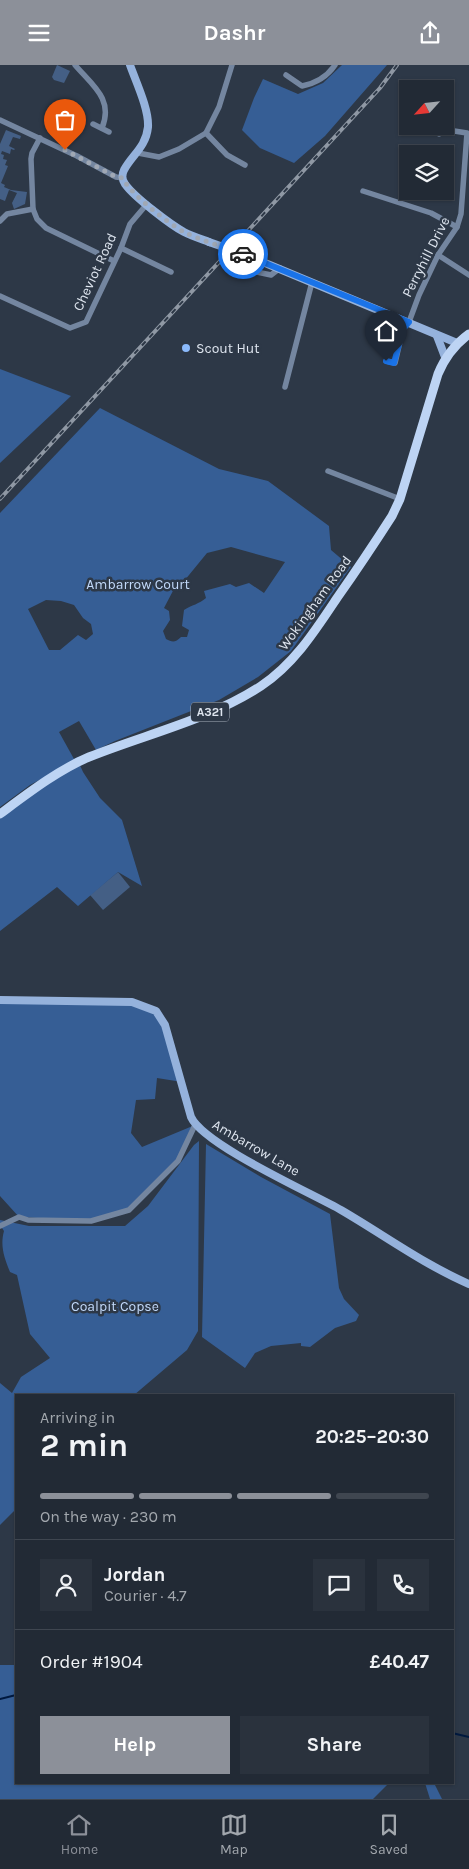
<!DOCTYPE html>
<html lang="en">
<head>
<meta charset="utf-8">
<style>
	:root { --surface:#222a35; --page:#2a323d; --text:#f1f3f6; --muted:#a2a7ad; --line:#3f4650; --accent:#8c9099 }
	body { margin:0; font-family:Karla,sans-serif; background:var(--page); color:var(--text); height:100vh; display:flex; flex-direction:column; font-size:19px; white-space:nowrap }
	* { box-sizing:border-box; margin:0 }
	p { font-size:16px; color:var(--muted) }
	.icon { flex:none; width:28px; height:28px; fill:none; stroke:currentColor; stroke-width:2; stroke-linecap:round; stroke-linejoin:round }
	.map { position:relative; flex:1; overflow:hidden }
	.side { position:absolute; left:15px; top:1329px; width:439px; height:390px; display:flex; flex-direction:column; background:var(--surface); border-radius:0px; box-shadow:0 1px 4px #0004,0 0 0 1px var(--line) }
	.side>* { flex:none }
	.needle { width:32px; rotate:243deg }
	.fabs { position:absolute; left:399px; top:15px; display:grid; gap:10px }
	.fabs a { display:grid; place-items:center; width:55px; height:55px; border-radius:0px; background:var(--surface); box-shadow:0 1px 4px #0004,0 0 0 1px var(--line); font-size:25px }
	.pin { position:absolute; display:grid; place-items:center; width:42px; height:42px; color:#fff; margin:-51px -21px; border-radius:50% 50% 50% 0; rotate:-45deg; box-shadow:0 0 5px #0007 }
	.pin .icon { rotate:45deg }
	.courier { position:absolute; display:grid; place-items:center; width:50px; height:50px; margin:-25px; border:4px solid #1a73e8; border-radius:50%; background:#fff; color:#222; box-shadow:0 1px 6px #0007 }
	.overview em { font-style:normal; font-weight:700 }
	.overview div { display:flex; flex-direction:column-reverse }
	.overview { display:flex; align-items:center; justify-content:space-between; height:85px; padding:0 25px }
	h1 { font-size:32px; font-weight:700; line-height:38px }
	.bar { display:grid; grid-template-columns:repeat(4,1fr); gap:8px 5px; align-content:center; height:60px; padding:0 25px }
	.bar i { height:6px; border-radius:4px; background:var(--line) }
	.bar .current { background:var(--accent) }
	.bar p { grid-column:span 4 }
	.line { display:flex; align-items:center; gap:12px; padding:0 25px; border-top:1px solid var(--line) }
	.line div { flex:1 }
	.round { display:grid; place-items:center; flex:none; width:52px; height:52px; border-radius:0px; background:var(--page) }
	.action { display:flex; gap:10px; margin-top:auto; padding:10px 25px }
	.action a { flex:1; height:58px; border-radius:0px; background:var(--accent); color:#fff; font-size:20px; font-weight:700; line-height:58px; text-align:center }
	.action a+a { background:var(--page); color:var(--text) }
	header { display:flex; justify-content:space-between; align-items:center; height:65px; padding:0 25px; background:var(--accent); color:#fff; font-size:22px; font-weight:700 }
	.dock { display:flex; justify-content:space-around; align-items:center; height:70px; border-top:1px solid var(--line); background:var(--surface); font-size:14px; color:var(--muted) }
	.dock a { display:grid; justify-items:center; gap:2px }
	.dock .current { color:var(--accent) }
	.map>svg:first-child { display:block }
	.green { fill:#445f85 }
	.forest { fill:#365e95; fill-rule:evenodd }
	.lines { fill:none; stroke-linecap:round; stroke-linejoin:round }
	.stream { stroke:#00193f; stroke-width:2 }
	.street { stroke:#7486a0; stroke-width:5.5 }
	.secondary { stroke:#95b2dc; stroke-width:8 }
	.primary { stroke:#bdd4f4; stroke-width:9 }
	.rail-casing { stroke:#8f98a4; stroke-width:4 }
	.rail { stroke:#2d3847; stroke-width:2; stroke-dasharray:5.5; stroke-linecap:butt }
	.secondary-bridge { stroke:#95b2dc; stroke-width:8 }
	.done { stroke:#a0a8b4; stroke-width:5; stroke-dasharray:0 9 }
	.route { stroke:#1a73e8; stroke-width:6 }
	.poi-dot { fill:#8bbafc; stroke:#2d3847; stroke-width:2 }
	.labels { text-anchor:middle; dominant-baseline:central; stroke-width:5; stroke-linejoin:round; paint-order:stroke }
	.shield { fill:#2d3847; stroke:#a9b1bd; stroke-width:1 }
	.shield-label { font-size:12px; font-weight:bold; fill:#dee5ef }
	.street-label { font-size:14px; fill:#dee5ef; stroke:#2d3847 }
	.poi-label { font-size:14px; fill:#dee5ef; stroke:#2d3847; text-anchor:start }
	.park-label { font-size:14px; fill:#c2d9fa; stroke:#2d3847 }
</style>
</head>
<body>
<header><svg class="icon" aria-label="menu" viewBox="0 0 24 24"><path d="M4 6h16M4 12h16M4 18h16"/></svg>Dashr<svg class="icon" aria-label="share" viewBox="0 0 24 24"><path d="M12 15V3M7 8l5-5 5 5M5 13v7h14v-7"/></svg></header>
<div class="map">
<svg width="469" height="1734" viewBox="0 0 469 1734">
	<rect width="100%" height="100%" fill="#2d3847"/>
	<g class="green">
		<polygon points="57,0 70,6 64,18 54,15 52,12"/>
		<polygon points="6,65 21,71 20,74 13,72 9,81 15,84 14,85 11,84 10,89 2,86 1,89 4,90 3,94 7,95 5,100 8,101 1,118 5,120 4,122 11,125 27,127 25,139 14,144 12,138 17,128 9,125 5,136 0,134 0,79"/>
		<polygon points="118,807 130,822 103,845 90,830"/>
	</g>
	<g class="forest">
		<polygon points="342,0 387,0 325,71 294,98 260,83 242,65 254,33 263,14 298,29 323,18"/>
		<polygon points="0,304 71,331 0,398"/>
		<path d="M 100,343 L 219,404 L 268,416 L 329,461 L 331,485 L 351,502 L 291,586 L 258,612 L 219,635 L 115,676 L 96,685 L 79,656 L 59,667 L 74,694 L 78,692 L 79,694 L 30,720 L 0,742 L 0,448 ZM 231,482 L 285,497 L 264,528 L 249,518 L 236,522 L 230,519 L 204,526 L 206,533 C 199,539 192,540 184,545 L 182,561 L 189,565 L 187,572 L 181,572 C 175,578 172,577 166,574 L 163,566 L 170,555 L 169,546 L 164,543 L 175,522 L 180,521 L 207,488 ZM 46,535 L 61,536 L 74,540 L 83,553 L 91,559 L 93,569 L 86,575 L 78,570 L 60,585 L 49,585 L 28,544 Z"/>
		<polygon points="79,698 83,707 100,733 122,755 142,821 118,807 78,841 57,822 0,866 0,749"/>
		<polygon points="0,935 132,937 156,946 182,1017 157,1013 155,1034 136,1035 131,1068 142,1082 195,1060 178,1096 129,1145 91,1156 19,1152 0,1131"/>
		<path d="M 199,1076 L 198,1266 L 187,1285 L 134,1330 L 16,1330 L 16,1444 L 0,1460 L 0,1318 L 12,1328 L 21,1312 L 50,1293 L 30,1269 L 17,1210 L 10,1207 C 4,1192 0,1181 4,1166 L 0,1160 L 0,1155 L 29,1161 L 125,1161 L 148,1141 L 194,1080 Z"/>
		<polygon points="206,1079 261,1112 330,1149 339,1223 344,1234 359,1250 356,1256 335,1263 310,1282 301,1281 301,1278 271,1281 255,1288 245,1303 202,1272"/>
		<polygon points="0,1600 16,1600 16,1718 389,1718 373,1734 0,1734"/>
		<polygon points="425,1718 434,1718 442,1734 430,1734"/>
	</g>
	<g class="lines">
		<g class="stream">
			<polyline points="0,1634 16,1630"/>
			<polyline points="452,1668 469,1672"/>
		</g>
		<g class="street">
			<path d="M 75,0 C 92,20 114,34 102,63"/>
			<path d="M 286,10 L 302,21 C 317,18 327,12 335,0"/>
			<polyline points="0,55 77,91 116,112 123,113"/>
			<polyline points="93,59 109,67"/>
			<polyline points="448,65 450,32"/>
			<polyline points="206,68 227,90 245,100"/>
			<polyline points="40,73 32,88 31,94 33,144 37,154 46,163 114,196"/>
			<polyline points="138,88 159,92 179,84 206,68 219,42 232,0"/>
			<polyline points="363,126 431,148 457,162"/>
			<polyline points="0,156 7,149 33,144"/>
			<polyline points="121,183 171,207"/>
			<polyline points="438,190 469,210"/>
			<polyline points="243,204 271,210 280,203"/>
			<polyline points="0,231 70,263 86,257 121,183 130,159 147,139"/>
			<polyline points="386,296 395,298 403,264 409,257 419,230 438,190 457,162 461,149 467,68 448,65 439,69"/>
			<polyline points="285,322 312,217"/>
			<polyline points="328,406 400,434"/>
			<polyline points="0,1161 19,1152 28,1155 91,1156 129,1145 178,1096 195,1060"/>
		</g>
		<g class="secondary">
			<path d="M 130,0 C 136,17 149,44 148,62 C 146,82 132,90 124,105 C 122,109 122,115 125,119 C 134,132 171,160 184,167 C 192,171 201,174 209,177"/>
			<polyline points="246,190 457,278"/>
			<polyline points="437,271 445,292"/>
			<path d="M 0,935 L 132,937 L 156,946 L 165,960 L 191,1052 C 204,1080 309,1127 341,1145 C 384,1170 423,1199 469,1219"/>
		</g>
		<path class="primary" d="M 0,749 C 27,729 58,705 89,692 C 146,669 209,655 261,621 C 294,599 315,566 337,533 C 356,506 374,479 392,451 L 400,434 L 438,309 C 445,292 454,280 469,269"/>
		<g class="rail-casing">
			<polyline id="rail" points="0,434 380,23 397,0"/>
		</g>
		<use href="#rail" class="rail"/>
		<polyline class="secondary-bridge" points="209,177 246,190"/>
	</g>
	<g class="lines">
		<path class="done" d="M 65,85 L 116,112 L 123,113 C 128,127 169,159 184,167 C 202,176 224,182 243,189"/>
		<polyline class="route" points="243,189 409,257 403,264 394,298 386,296"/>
	</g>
	<circle class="poi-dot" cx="186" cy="283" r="5"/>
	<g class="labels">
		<rect class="shield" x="191" y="637.5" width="38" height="19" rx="4"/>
		<g class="shield-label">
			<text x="210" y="647">A321</text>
		</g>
		<g class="street-label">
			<text transform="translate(426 192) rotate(-63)">Perryhill Drive</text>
			<text transform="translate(95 207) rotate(-65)">Cheviot Road</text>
			<text transform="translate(315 538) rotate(-54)">Wokingham Road</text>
			<text transform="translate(256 1083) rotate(30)">Ambarrow Lane</text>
		</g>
		<g class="poi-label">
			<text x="196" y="283">Scout Hut</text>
		</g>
		<g class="park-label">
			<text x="138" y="519">Ambarrow Court</text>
			<text x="115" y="1241">Coalpit Copse</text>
		</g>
	</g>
</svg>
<div class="fabs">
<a><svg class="needle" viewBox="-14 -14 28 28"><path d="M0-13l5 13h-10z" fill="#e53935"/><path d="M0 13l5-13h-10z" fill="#a2a7ad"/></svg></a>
<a><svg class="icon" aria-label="layers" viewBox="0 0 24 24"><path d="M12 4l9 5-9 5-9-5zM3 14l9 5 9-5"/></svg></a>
</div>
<div class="pin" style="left:65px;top:85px;background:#ea580c"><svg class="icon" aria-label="bag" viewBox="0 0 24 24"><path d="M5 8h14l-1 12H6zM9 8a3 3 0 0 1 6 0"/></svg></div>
<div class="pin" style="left:386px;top:296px;background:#1f2937"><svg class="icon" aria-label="home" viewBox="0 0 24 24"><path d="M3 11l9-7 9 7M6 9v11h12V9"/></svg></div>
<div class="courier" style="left:243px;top:189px"><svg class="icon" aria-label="car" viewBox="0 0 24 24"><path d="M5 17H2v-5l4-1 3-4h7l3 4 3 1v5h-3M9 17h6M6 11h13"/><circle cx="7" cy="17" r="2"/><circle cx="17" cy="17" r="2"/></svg></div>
<section class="side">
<div class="overview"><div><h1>2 min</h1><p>Arriving in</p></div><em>20:25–20:30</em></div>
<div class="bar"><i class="current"></i><i class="current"></i><i class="current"></i><i></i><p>On the way · 230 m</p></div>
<div class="line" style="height:90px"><a class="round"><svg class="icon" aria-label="person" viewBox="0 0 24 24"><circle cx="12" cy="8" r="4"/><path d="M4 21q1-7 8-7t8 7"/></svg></a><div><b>Jordan</b><p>Courier · 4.7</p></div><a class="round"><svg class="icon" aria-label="chat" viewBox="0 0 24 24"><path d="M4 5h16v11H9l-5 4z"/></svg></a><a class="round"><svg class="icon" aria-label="phone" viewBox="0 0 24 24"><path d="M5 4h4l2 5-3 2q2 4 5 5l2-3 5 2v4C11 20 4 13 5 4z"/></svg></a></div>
<div class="line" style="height:65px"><div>Order #1904</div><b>£40.47</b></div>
<div class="action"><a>Help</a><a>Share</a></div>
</section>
</div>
<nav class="dock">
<a class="current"><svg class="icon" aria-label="home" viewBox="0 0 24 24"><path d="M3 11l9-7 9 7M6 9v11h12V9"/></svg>Home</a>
<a><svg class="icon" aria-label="map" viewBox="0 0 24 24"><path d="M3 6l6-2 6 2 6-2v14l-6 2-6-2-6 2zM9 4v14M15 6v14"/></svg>Map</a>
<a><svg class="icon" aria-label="saved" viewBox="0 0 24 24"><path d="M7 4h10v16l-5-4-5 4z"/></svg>Saved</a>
</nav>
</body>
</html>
